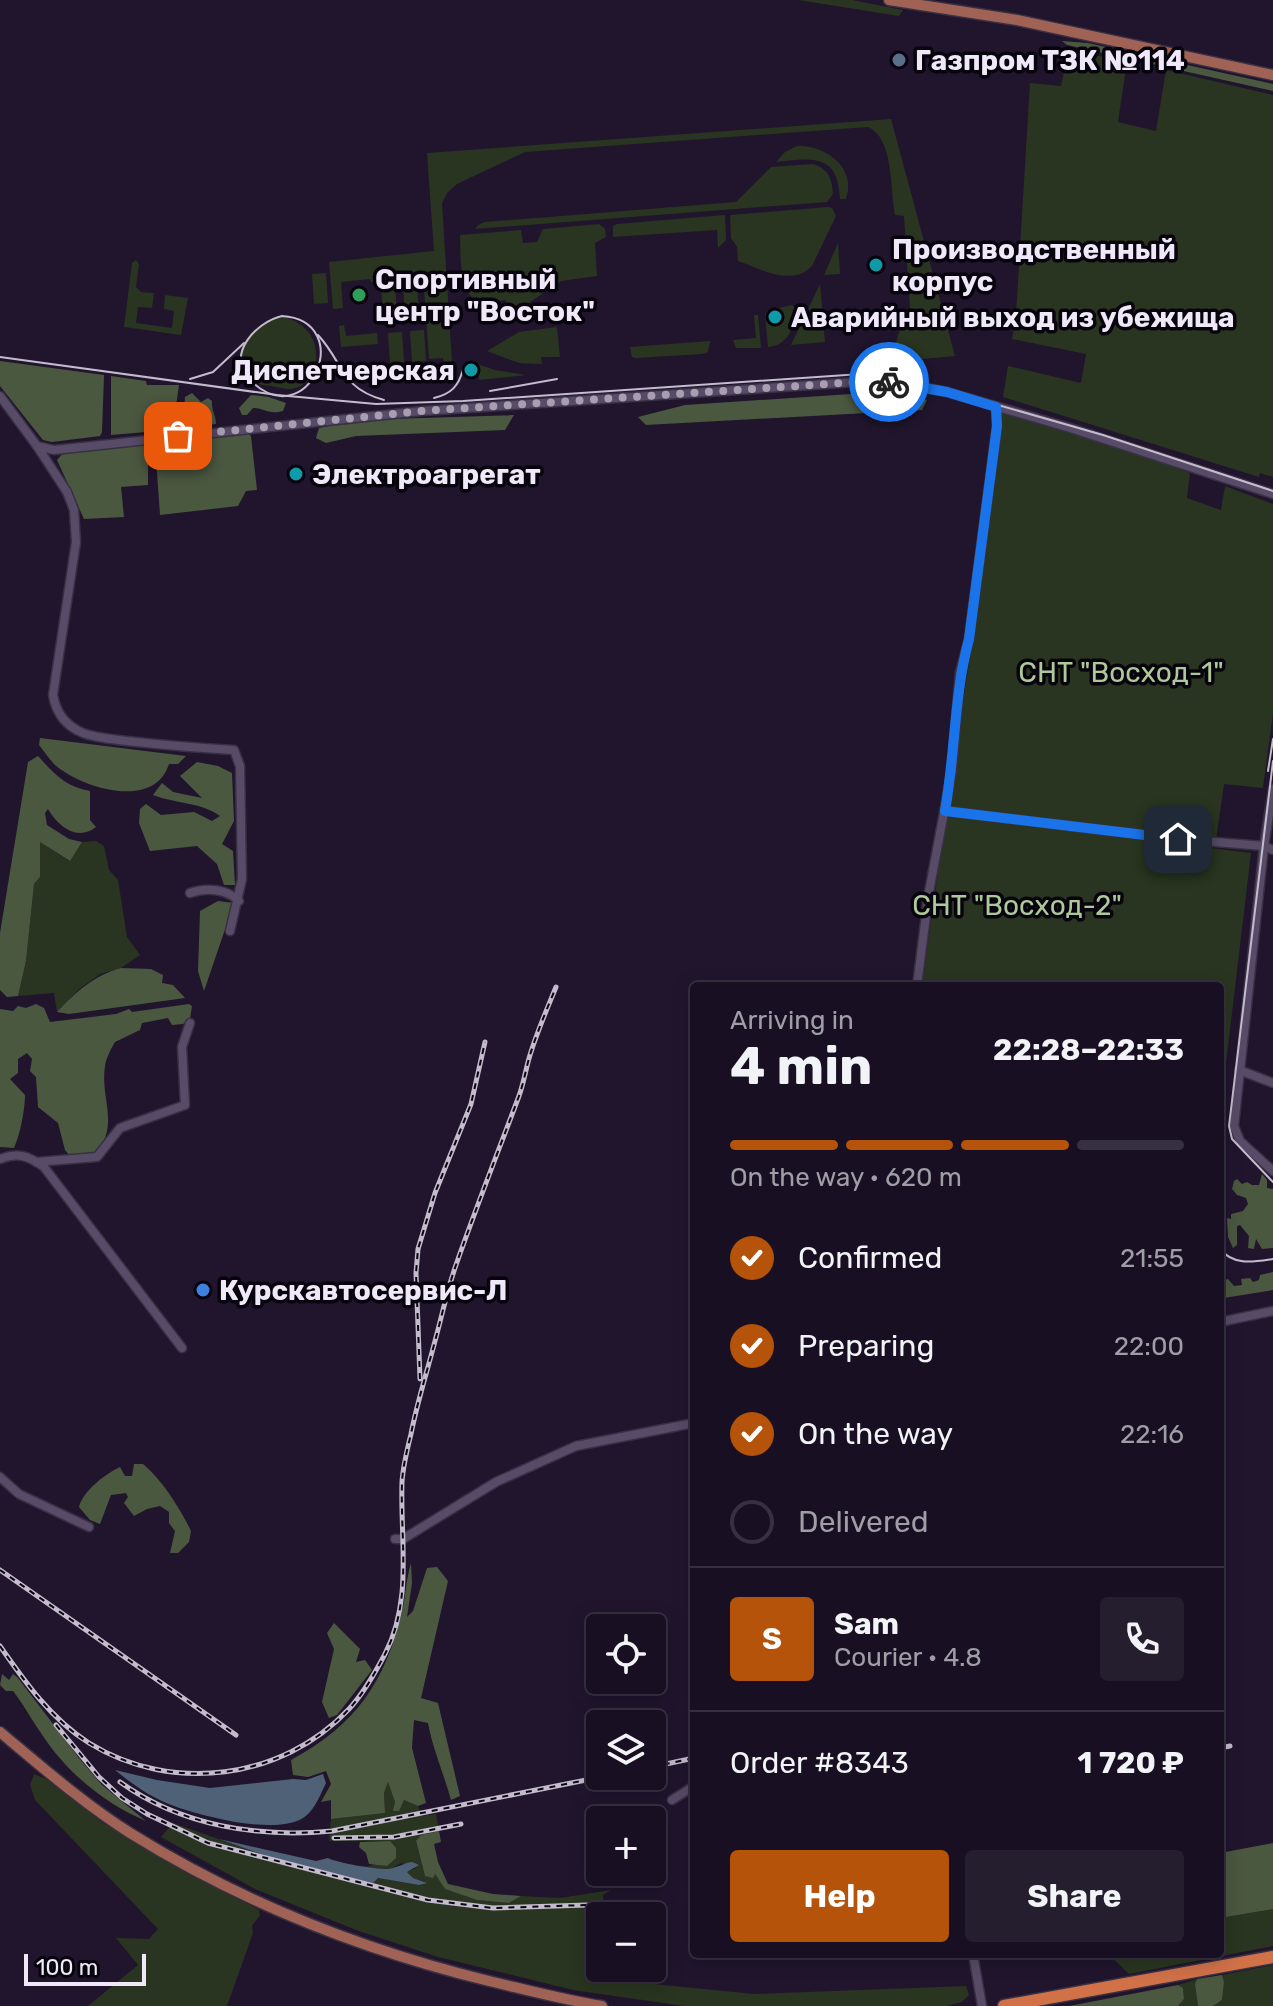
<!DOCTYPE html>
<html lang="en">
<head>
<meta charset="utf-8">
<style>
	:root { --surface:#181022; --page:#251e2f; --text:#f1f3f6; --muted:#9f9da5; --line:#363040; --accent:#b45309 }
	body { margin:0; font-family:Rubik,sans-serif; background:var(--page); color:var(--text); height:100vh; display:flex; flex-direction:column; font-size:30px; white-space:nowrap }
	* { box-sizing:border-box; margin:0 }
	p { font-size:26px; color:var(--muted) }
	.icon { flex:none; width:44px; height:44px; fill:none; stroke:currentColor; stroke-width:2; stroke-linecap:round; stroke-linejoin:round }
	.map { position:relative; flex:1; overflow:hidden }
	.drawer { position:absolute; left:690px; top:982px; width:534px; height:976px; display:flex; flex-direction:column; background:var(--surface); border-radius:8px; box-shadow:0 4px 20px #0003,0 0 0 2px var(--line) }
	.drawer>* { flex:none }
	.fabs { position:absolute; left:586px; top:1614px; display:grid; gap:16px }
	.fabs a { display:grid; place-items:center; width:80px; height:80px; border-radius:8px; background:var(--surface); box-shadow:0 4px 20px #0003,0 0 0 2px var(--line); font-size:40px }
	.scale { position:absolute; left:24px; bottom:20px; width:122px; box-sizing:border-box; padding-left:8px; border:4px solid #efe8f9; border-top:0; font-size:22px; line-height:28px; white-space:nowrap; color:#efe8f9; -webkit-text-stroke:6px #08040d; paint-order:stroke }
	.pin { position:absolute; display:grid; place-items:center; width:68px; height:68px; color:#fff; margin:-34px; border-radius:16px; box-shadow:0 4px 12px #0006 }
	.courier { position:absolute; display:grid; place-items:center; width:80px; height:80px; margin:-40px; border:6px solid #1a73e8; border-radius:50%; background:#fff; color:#222; box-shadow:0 2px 10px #0007 }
	.overview em { font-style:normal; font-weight:700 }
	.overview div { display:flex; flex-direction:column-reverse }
	.overview { display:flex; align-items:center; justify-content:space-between; height:136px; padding:0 40px }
	h1 { font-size:52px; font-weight:700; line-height:60px }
	.bar { display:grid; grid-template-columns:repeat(4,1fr); gap:12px 8px; align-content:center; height:96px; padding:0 40px }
	.bar i { height:10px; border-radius:6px; background:var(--line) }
	.bar .active { background:var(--accent) }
	.bar p { grid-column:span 4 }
	.line { display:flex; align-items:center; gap:20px; padding:0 40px; border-top:2px solid var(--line) }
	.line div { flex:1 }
	.round { display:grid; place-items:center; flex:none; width:84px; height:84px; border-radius:8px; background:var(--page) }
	ol { padding:0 40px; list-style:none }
	li { display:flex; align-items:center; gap:24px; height:88px }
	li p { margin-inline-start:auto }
	li .icon { padding:8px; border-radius:50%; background:var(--accent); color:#fff; stroke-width:4 }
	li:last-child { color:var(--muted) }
	li i { width:44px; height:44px; border:4px solid var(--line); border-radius:50% }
	.primary-button { display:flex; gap:16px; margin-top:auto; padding:16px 40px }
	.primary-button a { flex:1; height:92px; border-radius:8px; background:var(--accent); color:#fff; font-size:32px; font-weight:700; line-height:92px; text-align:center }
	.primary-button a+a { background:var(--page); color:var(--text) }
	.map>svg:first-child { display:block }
	.green { fill:#293520 }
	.forest { fill:#4b5840 }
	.water { fill:#4f6176 }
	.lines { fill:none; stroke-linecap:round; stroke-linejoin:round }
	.minor-casing { stroke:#383043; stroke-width:11 }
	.major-casing { stroke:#383043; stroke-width:13 }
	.highway-casing { stroke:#383043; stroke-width:15 }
	.minor { stroke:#574b67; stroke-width:8 }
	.major { stroke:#a06254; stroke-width:10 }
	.highway { stroke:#d07148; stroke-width:12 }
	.tram { stroke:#c4bcce; stroke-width:2 }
	.rail-casing { stroke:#c4bcce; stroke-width:5 }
	.rail { stroke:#08040d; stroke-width:2; stroke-dasharray:6; stroke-linecap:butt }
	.done { stroke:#a79eb2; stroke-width:8; stroke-dasharray:0 14.4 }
	.route { stroke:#1a73e8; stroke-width:10 }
	.service-dot { fill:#5c6f8a; stroke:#08040d; stroke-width:3 }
	.culture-dot { fill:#0f9aa8; stroke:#08040d; stroke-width:3 }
	.leisure-dot { fill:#2e9e5b; stroke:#08040d; stroke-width:3 }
	.shop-dot { fill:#3f7fe0; stroke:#08040d; stroke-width:3 }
	.labels { text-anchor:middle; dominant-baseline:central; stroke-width:7; stroke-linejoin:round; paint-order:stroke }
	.poi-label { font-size:28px; font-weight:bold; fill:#efe8f9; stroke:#08040d; text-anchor:start }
	.park-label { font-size:28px; fill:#aec999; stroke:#08040d }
</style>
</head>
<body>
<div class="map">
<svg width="1273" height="2006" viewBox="0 0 1273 2006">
	<rect width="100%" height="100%" fill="#20152d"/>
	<g class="green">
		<polygon points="798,0 852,0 903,10 899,16"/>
		<polygon points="1069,49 1127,62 1118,122 1156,131 1166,70 1273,95 1273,477 1260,473 1259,477 1003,397 1008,366 1081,383 1086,354 1012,339 1016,314 1030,83 1061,86"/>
		<path d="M 891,119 L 955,356 L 890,362 L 901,326 L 911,324 L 904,216 L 895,215 C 890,190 894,138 868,127 L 525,152 L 457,184 L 447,193 L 442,203 L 452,363 L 444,364 L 443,358 L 429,359 L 423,275 L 375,278 L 375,282 L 371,282 L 370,279 L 341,282 L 343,308 L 333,309 L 329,262 L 434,251 L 427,153 Z"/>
		<path d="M 797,146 C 826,145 857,168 846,199 L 840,199 C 839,192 839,186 837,180 C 830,152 797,160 776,162 L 785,152 Z"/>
		<path d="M 813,164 C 829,169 832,179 833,194 L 827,202 L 475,229 L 478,225 L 485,222 L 736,202 L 771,167 Z"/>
		<path d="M 828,207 L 832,208 L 836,216 L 812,266 C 792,287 761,269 738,261 L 737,247 L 731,238 L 730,215 Z"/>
		<polygon points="725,215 726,240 718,248 717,230 613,237 613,226 617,224"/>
		<path d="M 599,224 L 605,229 L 606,237 L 595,243 L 597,276 L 561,281 L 514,313 L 505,300 L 480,304 C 458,293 461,256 460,235 L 521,230 L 523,243 L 537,242 L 543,229 Z"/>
		<polygon points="838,243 840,274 824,275"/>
		<polygon points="136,260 139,264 136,287 141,292 154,293 152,308 138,307 136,323 172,328 174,311 164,309 165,295 188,298 181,335 124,327 132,263"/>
		<polygon points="326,273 328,303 314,304 312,274"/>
		<polygon points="417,284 419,313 405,315 403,285"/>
		<polygon points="820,284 825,342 791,345"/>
		<polygon points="395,285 397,315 383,316 381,286"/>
		<path d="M 792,305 L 797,310 C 794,328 787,346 768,347 L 765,315 L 767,311 Z"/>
		<polygon points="754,315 758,315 761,348 736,348 733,340 756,338"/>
		<path d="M 283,317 C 329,327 323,385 291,389 C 285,389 278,387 272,386 C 260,385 253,384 246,373 C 226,348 260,320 283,317 Z"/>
		<polygon points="344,325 346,336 377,333 378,344 341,347 339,326"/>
		<polygon points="557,327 560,357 541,357 542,364 519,363 487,351 519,332"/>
		<polygon points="424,330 426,361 412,362 410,331"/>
		<polygon points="402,332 404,362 390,363 388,333"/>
		<polygon points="710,341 708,352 702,354 636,358 632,357 630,347"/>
		<polygon points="477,364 495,370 526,375 479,380"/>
		<polygon points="1001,411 1075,432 1190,473 1187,498 1221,510 1225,486 1273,504 1273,713 1263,788 1224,784 1216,840 947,808 973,636"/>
		<polygon points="946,815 1251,853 1220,1114 1220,986 922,986"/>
		<polygon points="96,841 104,846 109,870 118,880 127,937 140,955 121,968 100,974 79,989 57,1012 54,993 18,996 26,961 34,884 40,877 40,842 69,861 82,842"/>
		<polygon points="34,1774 46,1779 103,1823 259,1910 260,1915 252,1926 253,1933 227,2006 88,2006 138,1965 116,1938 149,1939 158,1929 35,1800 30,1785"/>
		<polygon points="388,1781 395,1802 404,1800 418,1806 422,1816 436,1814 439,1831 421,1835 416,1842 425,1876 435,1874 445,1889 477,1900 509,1903 521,1896 560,1898 611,1890 603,1895 604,1916 600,1916 598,1976 613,1980 754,1994 966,1986 969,1995 962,2002 947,2006 684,2006 573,1990 438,1957 356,1930 255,1889 161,1837 173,1823 278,1860 373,1882 378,1878 419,1885 425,1882 413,1878 407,1872 416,1868 401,1863 389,1870 366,1867 376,1864 387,1866 390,1841 329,1841 331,1819 385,1813 384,1793"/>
		<polygon points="1273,1909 1273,1946 1129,1974 1108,1954 1220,1954 1220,1918"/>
		<polygon points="1273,1965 1273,2006 1213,2006 1222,2000 1224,1982 1222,1975"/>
		<polygon points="1197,1979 1195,1984 1198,2006 1178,2006 1184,1999 1183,1989 1178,1985"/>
	</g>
	<g class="forest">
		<polygon points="1062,41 1088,43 1273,84 1273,91 1067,45"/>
		<polygon points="0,361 104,375 102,432 100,436 52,442 43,440 0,386"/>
		<polygon points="111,376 146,381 147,385 179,385 173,427 169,430 111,435"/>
		<path d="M 192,393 L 201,402 L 208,398 L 212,401 C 211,410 216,415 216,424 L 185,428 L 183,425 L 185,397 Z"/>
		<polygon points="851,394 893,394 927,400 922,410 646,425 638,417 685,405"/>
		<path d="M 251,395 L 269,397 L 286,403 L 283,411 C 268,415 265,408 253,408 L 247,415 L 242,415 L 239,408 Z"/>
		<polygon points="514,415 505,430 356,436 326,443 316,438 319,428 358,420"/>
		<polygon points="247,432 251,436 257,490 246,491 238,506 160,515 155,444 157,441"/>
		<polygon points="148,443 148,485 121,487 124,517 84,519 57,460 64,452"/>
		<path d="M 40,738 L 186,756 L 178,764 L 169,764 C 154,811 82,788 55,765 C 49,759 44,751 39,745 Z"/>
		<path d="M 38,756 C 54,774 66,787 90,791 L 90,820 L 96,827 C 77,842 58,826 48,809 L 45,813 L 47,825 L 69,839 L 82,842 L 70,861 L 40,842 L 40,877 L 34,884 L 26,961 L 18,996 L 7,997 L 0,990 L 0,933 L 28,762 Z"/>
		<path d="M 197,762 L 218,766 L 232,773 L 234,821 L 222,844 L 233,851 L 235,885 L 224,885 L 217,864 L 197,846 L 150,851 L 139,823 L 140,809 L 146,804 L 161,815 L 194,812 L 212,821 L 220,816 C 201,802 176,804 153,795 L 162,783 L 173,792 L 202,798 L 180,776 Z"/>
		<polygon points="218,901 234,903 204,991 198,971 200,911"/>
		<path d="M 121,968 L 151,969 L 163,975 L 162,983 L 173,985 L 185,998 L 69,1014 L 57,1012 C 77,991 93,976 121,968 Z"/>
		<path d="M 36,1004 L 44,1008 L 50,1022 L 116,1014 L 129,1009 L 132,1012 L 189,1004 L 192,1006 L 190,1019 L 183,1024 L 172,1025 L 168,1018 L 142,1023 L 140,1030 L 115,1042 C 111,1049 106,1058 105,1066 C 100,1100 120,1123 96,1154 L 70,1156 L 65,1150 L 58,1123 L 38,1107 L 36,1077 L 30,1071 L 32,1059 L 27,1053 L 18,1059 L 18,1073 L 10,1079 L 25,1095 C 25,1110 20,1135 14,1148 L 0,1147 L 0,1009 L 13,1011 L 18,1006 L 26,1008 Z"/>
		<polygon points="1262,1174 1267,1180 1267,1188 1273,1189 1273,1248 1262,1249 1256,1239 1254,1249 1248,1248 1249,1236 1240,1225 1237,1226 1237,1245 1233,1248 1228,1237 1227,1218 1231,1219 1231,1214 1243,1211 1248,1204 1246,1198 1237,1195 1232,1189 1234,1181 1237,1179 1242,1184 1247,1182 1252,1185 1259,1185"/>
		<polygon points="1273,1272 1273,1290 1224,1298 1220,1293 1220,1282 1228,1279 1234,1286 1242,1285 1241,1279 1250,1278 1253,1282 1259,1280 1260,1275"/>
		<path d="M 134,1464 L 143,1464 C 162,1480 180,1508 191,1531 L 189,1542 L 178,1553 L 170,1553 L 175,1531 L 169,1523 L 169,1512 L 160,1506 L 147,1509 L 134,1516 L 124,1503 L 128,1497 L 126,1493 L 111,1495 L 100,1524 L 90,1520 L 79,1507 C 83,1491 105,1474 120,1467 L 125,1476 L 132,1476 Z"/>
		<path d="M 411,1563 L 412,1583 L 407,1617 L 413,1611 L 427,1568 L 437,1567 L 448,1581 L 421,1698 L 438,1703 L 460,1796 L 451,1800 C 444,1774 433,1750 428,1723 L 414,1720 L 412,1748 L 426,1803 L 418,1806 L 404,1800 L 399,1811 L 393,1811 L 395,1802 L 388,1782 L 384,1793 L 385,1813 L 331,1819 L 331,1800 L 321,1802 L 331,1784 L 326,1771 L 308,1777 L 293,1775 L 291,1760 C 356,1725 385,1682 402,1612 C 406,1595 406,1579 411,1563 Z"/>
		<polygon points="334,1623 360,1649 356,1662 365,1660 372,1670 337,1715 329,1718 322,1702 334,1649 327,1633"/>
		<path d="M 2,1674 L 9,1680 L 13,1674 L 18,1678 L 79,1758 L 102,1785 L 146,1821 C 105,1804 65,1771 41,1733 C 31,1719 24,1705 13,1691 L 6,1691 L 0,1685 Z"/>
		<polygon points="439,1831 441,1842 434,1844 438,1862 448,1884 493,1894 521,1896 509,1903 477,1900 445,1889 435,1874 433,1878 425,1876 416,1841 421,1835"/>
		<polygon points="390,1841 396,1848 396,1858 387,1866 369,1864 366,1853 359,1847 360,1842"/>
		<polygon points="1273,1843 1273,1909 1220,1918 1220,1853"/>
		<polygon points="1222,1975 1224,1982 1222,2000 1213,2006 1198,2006 1195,1984 1197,1979"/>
		<polygon points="1178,1985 1183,1988 1184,1999 1178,2006 1069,2006"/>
	</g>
	<g class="water">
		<path d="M 115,1770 L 157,1780 L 210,1788 L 293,1779 L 306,1780 L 323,1774 L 326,1783 C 321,1793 316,1807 307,1815 C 282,1838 202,1816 174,1806 C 152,1798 133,1785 115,1770 Z"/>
		<path d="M 219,1839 L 316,1861 L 328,1858 C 337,1863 375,1869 387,1869 C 394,1869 404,1863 412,1862 L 419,1865 L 407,1872 L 413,1878 L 427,1883 L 419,1885 L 378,1878 L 373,1883 L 278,1860 Z"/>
	</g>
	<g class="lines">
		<g class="minor-casing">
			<g id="minor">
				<path d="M 0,396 L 37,446 L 67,492 L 74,510 L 76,542 L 53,695 C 56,713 66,726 83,733 C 96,738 113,739 127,741 C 163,745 198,748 234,750 L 240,766 L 242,879 L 230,931"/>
				<polyline points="37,446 54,450 422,411 857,382 901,383 947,392 1070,428 1273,494"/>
				<polyline points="1273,789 1264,846 1234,1126 1240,1141 1273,1171"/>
				<polyline points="945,811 1178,839 1264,846 1273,850"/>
				<path d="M 190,893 C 206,887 227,889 239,901"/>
				<polyline points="917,986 929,892 952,770 960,673 969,639 997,426 996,407"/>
				<polyline points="1239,1070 1273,1083"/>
				<path d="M 0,1159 C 18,1152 29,1156 44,1167 L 182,1348"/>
				<polyline points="36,1162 97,1157 120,1128 185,1105 182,1047 190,1023"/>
				<polyline points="1220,1322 1273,1311"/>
				<polyline points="0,1477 19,1494 89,1527"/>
				<polyline points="395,1539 403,1539 496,1482 576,1446 694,1423"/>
				<polyline points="672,1800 694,1786"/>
				<polyline points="973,1954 982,2006"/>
			</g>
		</g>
		<g class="major-casing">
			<g id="major">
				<polyline points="889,0 1017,20 1273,75"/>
				<path d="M 0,1732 C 42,1767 84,1804 130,1833 C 241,1902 362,1950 489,1981 C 527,1990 564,2000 602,2006"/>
			</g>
		</g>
		<g class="highway-casing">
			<polyline id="highway" points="1004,2006 1273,1957"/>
		</g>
		<use href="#minor" class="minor"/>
		<use href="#major" class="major"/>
		<use href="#highway" class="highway"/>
		<g class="tram">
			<path d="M 282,316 C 358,321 308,438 250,380 C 225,355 256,322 282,316 Z"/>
			<path d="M 318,335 C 344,363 340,388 384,400"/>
			<polyline points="0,357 277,395 376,404 463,401 861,374 893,375 1103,435 1273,491"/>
			<polyline points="190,379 213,372 244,343"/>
			<polyline points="490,391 557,379"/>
			<path d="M 434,398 C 451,394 459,386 463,369"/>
			<polyline points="1273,761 1229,1126 1232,1139 1273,1182"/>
			<polyline points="1268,771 1273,739"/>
			<polyline points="1220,1169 1225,1124"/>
			<path d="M 1220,1249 C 1234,1266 1253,1262 1273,1259"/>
		</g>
		<g class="rail-casing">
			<g id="rail">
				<polyline points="420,1379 416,1273 418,1249 435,1193 471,1104 485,1042"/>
				<polyline points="0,1570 236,1735"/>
				<path d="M 0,1646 C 25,1682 51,1719 89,1743 C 172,1794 282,1780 349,1709 C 364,1693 375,1673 385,1654 C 413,1600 400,1540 402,1482 C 403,1466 407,1450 411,1434 C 417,1403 427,1372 435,1341 C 442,1316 447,1290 456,1265 C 476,1208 498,1152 519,1096 C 524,1082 526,1068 530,1055 C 537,1032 547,1009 556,987"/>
				<polyline points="56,1725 99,1777 122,1798 147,1814 208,1843 428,1900 493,1908 587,1905 641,1907"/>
				<polyline points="1220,1748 1230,1746"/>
				<polyline points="652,1767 694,1758"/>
				<path d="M 120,1782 C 181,1826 258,1838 332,1831 L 606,1776"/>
				<polyline points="334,1838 394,1837 461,1824"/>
			</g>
		</g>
		<use href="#rail" class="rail"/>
	</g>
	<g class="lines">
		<polyline class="done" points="178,436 422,411 857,382 889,382"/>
		<path class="route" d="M 889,382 L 947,392 L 996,407 L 997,426 L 969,639 C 954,695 955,754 945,811 L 1178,839"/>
	</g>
	<circle class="service-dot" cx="899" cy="60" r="8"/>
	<g class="culture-dot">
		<circle cx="876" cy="265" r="8"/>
		<circle cx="775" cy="317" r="8"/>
		<circle cx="471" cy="370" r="8"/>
		<circle cx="296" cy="474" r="8"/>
	</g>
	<circle class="leisure-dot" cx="359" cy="295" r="8"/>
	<circle class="shop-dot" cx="203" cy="1290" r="8"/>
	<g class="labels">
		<g class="poi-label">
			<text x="915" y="60">Газпром ТЗК №114</text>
			<text x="892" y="249">Производственный<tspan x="892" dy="32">корпус</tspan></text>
			<text x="375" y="279">Спортивный<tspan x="375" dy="32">центр "Восток"</tspan></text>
			<text x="791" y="317">Аварийный выход из убежища</text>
			<text x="455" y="370" text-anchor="end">Диспетчерская</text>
			<text x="312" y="474">Электроагрегат</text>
			<text x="219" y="1290">Курскавтосервис-Л</text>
		</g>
		<g class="park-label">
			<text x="1121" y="672">СНТ "Восход-1"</text>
			<text x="1017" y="905">СНТ "Восход-2"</text>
		</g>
	</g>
</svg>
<div class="fabs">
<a><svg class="icon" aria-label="locate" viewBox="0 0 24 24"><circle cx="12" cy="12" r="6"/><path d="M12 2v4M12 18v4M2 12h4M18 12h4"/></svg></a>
<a><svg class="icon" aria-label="layers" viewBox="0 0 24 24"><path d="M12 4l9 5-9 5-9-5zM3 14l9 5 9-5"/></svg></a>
<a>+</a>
<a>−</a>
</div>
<div class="scale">100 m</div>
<div class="pin" style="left:178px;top:436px;background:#ea580c"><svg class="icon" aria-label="bag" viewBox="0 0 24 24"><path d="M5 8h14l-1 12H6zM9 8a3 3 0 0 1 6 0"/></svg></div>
<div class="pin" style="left:1178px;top:839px;background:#1f2937"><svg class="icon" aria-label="home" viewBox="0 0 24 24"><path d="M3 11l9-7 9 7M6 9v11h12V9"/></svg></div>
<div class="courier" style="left:889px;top:382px"><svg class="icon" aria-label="bike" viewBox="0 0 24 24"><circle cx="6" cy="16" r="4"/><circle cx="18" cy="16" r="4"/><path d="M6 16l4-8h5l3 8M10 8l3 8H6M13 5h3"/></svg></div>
<section class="drawer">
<div class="overview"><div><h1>4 min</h1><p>Arriving in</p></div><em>22:28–22:33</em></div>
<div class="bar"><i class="active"></i><i class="active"></i><i class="active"></i><i></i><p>On the way · 620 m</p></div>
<ol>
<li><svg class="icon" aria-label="check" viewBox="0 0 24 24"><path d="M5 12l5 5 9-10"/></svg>Confirmed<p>21:55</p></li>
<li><svg class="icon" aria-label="check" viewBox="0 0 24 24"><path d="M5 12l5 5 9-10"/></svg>Preparing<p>22:00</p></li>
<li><svg class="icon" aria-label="check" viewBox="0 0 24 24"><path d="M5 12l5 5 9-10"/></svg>On the way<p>22:16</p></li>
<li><i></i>Delivered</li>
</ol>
<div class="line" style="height:144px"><b class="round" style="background:var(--accent);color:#fff">S</b><div><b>Sam</b><p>Courier · 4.8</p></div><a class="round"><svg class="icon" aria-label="phone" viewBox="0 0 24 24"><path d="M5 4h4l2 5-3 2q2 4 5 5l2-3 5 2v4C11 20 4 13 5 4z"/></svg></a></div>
<div class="line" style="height:104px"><div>Order #8343</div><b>1 720 ₽</b></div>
<div class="primary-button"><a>Help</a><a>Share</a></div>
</section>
</div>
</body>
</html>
